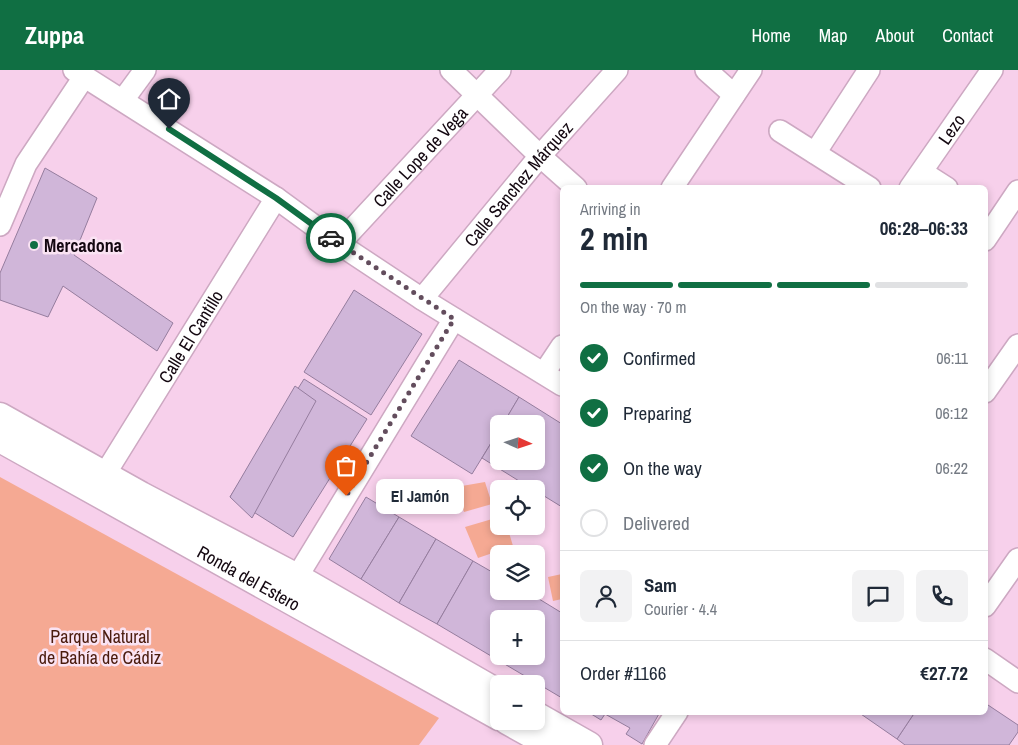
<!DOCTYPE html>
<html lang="en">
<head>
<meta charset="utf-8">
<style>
	:root { --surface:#fff; --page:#f2f2f3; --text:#1f2937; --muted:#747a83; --line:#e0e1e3; --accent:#106f43 }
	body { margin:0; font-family:"Archivo Narrow",sans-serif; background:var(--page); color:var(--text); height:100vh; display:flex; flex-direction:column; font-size:19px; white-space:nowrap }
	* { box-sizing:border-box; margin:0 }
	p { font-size:16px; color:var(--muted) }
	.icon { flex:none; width:28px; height:28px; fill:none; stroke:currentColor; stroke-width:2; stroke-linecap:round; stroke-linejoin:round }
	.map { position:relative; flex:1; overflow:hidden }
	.panel { position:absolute; left:560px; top:115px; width:428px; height:530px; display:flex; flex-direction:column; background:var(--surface); border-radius:8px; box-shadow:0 2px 8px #0003 }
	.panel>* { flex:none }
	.needle { width:32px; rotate:93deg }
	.buttons { position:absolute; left:490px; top:345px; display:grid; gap:10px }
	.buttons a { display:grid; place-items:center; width:55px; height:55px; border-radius:8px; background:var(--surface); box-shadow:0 2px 8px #0003; font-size:25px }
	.pin { position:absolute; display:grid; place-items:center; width:42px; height:42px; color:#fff; margin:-51px -21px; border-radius:50% 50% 50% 0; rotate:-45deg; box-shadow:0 0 5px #0007 }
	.pin .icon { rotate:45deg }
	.courier { position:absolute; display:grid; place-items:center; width:50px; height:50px; margin:-25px; border:4px solid #106f43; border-radius:50%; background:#fff; color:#222; box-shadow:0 1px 6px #0007 }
	.bubble { position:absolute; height:35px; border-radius:8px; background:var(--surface); box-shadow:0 2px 8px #0003; font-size:16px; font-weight:700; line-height:35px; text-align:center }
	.summary em { font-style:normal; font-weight:700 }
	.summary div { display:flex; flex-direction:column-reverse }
	.summary { display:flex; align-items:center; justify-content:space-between; height:85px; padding:0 20px }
	h1 { font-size:32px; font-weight:700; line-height:38px }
	.bar { display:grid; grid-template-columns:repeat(4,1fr); gap:8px 5px; align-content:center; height:60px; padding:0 20px }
	.bar i { height:6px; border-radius:4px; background:var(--line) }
	.bar .current { background:var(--accent) }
	.bar p { grid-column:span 4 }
	.line { display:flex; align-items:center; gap:12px; padding:0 20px; border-top:1px solid var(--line) }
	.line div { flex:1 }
	.round { display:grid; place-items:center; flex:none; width:52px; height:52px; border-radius:8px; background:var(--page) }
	ol { padding:0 20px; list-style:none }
	li { display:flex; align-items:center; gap:15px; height:55px }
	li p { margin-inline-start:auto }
	li .icon { padding:5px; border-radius:50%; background:var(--accent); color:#fff; stroke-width:4 }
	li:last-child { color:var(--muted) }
	li i { width:28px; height:28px; border:2px solid var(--line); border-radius:50% }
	header { display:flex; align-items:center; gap:30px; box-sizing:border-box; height:70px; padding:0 25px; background:var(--accent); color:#fff }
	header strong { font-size:24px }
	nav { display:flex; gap:28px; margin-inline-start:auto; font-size:18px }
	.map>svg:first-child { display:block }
	.green { fill:#f5a993 }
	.building { fill:#d0b6d9; stroke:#957d9e; fill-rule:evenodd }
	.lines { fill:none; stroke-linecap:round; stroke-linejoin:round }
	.minor-casing { stroke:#cda8c2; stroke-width:24 }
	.tertiary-casing { stroke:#cda8c2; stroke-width:29 }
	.minor { stroke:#fff; stroke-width:21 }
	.tertiary { stroke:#fff; stroke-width:26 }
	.done { stroke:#634d5d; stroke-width:5; stroke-dasharray:0 9 }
	.route { stroke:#106f43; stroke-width:6 }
	.poi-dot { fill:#106f43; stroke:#fae3f3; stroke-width:2 }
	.labels { text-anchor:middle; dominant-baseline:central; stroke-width:5; stroke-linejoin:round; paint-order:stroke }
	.street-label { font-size:18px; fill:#130710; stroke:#fae3f3 }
	.poi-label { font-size:18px; font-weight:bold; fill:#130710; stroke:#fae3f3; text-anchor:start }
	.park-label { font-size:18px; fill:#4a1b0d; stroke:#fae3f3 }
</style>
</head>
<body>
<header>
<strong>Zuppa</strong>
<nav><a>Home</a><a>Map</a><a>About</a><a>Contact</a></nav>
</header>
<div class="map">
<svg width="1018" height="675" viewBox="0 0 1018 675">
	<rect width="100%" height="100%" fill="#f7d0eb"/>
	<g class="green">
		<polygon points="0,407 439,648 419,675 0,675"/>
		<polygon points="485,412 492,434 464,442 456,417"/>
		<polygon points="499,447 499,456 507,456 513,476 478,488 465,457"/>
		<polygon points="562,504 562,529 553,531 548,507"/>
	</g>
	<g class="building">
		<polygon points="45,98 97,128 74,185 173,253 157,281 63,216 48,247 0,230 0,203"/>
		<polygon points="354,220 422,264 371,345 304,302"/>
		<polygon points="459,290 519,327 503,354 499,354 499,360 472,404 411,366"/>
		<polygon points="304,309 367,349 293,467 230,427"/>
		<polygon points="295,316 316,331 252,448 230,427"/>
		<polygon points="519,327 562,354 562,437 536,421 536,419 532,419 482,388 499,360 499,391 536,391 536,354 503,354"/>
		<polygon points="366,427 399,447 361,509 329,489"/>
		<polygon points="399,447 436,469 399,533 361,509"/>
		<polygon points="436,469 473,491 437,554 399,533"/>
		<path d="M 473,491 L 499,506 L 499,521 L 526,521 L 562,543 L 562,628 L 437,554 ZM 499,549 L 536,549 L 536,586 L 499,586 Z"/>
		<polygon points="985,633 1018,655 1018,662 1009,675 905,675 897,669 915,642 985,642"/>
		<polygon points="588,642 660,642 642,674 626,664 630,658 605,644 601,650"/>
		<polygon points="858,642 915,642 897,669"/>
	</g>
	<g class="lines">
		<g class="minor-casing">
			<g id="minor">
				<polyline points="74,0 276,128 339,174 422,229 562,315"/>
				<polyline points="451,0 540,86 576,118"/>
				<polyline points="706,0 734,25"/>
				<polyline points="123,30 145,0"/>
				<polyline points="780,61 870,118"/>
				<polyline points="815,83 869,0"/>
				<polyline points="922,102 947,118"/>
				<polyline points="672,118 751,0"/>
				<path id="s1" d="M 910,118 L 992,0"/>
				<polyline points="0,155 26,94 84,7"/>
				<polyline points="985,170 1018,121"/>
				<path id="s2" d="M 339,174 L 500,0"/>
				<path id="s3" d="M 422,229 L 540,86 L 617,0"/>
				<polyline points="544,303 562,276"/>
				<polyline points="985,322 1018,275"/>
				<path id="s4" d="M 105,404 L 276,128"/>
				<polyline points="297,507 454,249"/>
				<polyline points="985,536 1018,489"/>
				<polyline points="985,589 1018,612"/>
				<polyline points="655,675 677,642"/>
			</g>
		</g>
		<g class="tertiary-casing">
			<g id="tertiary">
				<polyline points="0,346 141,425 297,507 499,623"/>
				<path id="s5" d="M 0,369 L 499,647"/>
				<polyline points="536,645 589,675"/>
				<polyline points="507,651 550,675"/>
			</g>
		</g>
		<use href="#minor" class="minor"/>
		<use href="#tertiary" class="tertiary"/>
	</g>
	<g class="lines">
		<polyline class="done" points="331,168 454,249 346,426"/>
		<polyline class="route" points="169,59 276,128 331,168"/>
	</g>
	<circle class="poi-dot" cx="34" cy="175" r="5"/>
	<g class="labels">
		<g class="street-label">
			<text stroke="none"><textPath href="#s1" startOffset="72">Lezo</textPath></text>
			<text stroke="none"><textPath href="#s2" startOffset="119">Calle Lope de Vega</textPath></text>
			<text stroke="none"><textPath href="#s3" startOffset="150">Calle Sanchez Márquez</textPath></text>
			<text stroke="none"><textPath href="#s4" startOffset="162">Calle El Cantillo</textPath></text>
			<text stroke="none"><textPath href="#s5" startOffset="285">Ronda del Estero</textPath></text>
		</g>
		<g class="poi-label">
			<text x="44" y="175">Mercadona</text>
		</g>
		<g class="park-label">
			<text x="100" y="566">Parque Natural<tspan x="100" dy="21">de Bahía de Cádiz</tspan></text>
		</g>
	</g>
</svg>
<div class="buttons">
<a><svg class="needle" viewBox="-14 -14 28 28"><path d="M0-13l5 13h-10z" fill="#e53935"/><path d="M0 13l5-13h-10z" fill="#747a83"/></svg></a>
<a><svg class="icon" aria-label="locate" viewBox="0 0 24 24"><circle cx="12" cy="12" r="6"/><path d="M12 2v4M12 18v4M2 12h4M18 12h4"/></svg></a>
<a><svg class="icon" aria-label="layers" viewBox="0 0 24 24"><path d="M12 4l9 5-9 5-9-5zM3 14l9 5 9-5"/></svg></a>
<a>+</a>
<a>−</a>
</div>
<div class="pin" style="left:346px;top:426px;background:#ea580c"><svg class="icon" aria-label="bag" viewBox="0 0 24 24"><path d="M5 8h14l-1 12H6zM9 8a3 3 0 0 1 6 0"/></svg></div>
<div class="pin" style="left:169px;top:59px;background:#1f2937"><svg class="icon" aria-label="home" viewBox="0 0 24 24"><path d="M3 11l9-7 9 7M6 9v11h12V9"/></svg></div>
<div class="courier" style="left:331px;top:168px"><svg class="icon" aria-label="car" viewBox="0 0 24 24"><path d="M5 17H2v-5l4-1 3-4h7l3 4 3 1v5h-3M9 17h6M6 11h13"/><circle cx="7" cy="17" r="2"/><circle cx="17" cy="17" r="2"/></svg></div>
<div class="bubble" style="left:376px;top:409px;width:88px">El Jamón</div>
<section class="panel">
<div class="summary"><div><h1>2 min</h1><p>Arriving in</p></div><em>06:28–06:33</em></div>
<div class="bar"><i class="current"></i><i class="current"></i><i class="current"></i><i></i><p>On the way · 70 m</p></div>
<ol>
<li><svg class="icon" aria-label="check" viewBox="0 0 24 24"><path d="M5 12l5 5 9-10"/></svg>Confirmed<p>06:11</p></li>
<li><svg class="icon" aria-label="check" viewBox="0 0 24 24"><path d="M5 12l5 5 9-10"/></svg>Preparing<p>06:12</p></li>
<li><svg class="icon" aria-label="check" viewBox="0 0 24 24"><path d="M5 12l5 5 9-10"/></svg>On the way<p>06:22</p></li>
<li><i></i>Delivered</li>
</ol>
<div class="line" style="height:90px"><a class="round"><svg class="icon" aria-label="person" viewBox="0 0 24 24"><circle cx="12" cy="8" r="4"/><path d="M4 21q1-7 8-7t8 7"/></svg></a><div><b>Sam</b><p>Courier · 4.4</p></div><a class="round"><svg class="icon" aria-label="chat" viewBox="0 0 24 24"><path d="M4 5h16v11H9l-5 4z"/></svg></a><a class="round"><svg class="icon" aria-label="phone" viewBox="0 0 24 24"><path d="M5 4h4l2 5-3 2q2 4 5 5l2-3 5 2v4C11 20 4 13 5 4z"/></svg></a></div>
<div class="line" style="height:65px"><div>Order #1166</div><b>€27.72</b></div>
</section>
</div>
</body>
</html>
